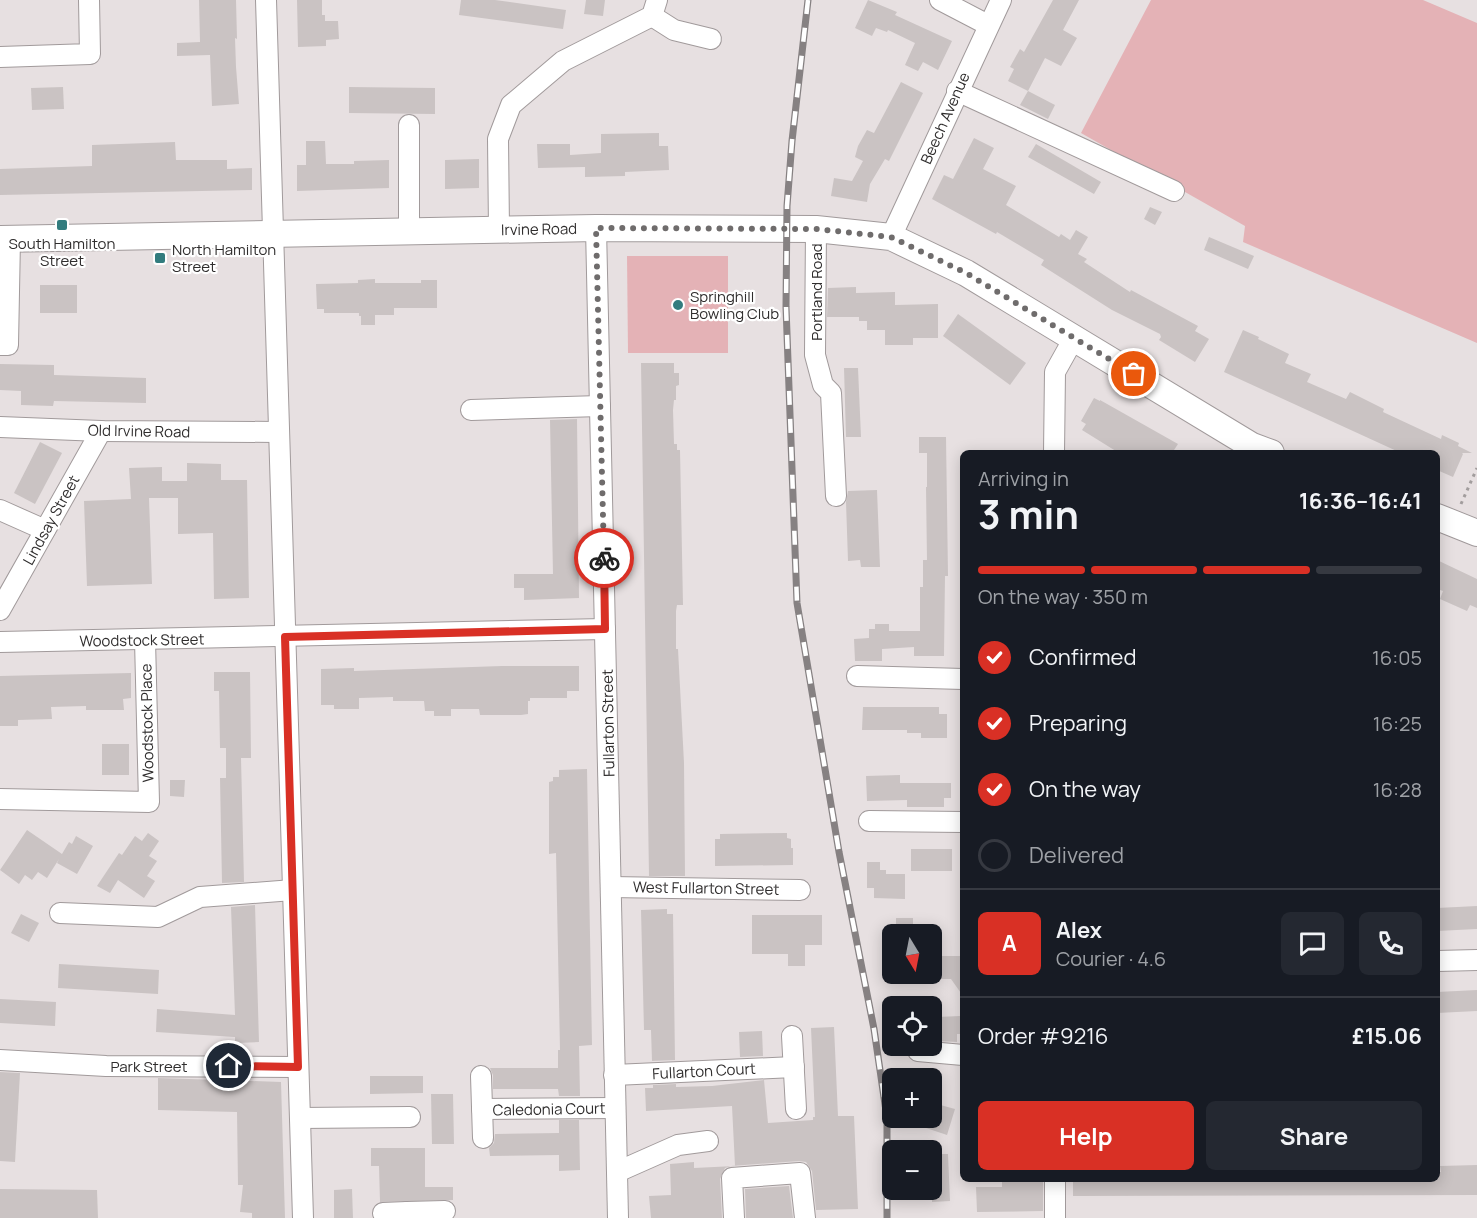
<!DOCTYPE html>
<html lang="en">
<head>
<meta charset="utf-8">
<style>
	:root { --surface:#171b24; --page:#242831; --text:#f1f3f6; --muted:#9ea1a6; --line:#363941; --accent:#d93025 }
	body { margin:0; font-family:Manrope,sans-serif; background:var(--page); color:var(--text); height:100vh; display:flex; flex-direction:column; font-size:22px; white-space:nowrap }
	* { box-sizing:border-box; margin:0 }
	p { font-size:20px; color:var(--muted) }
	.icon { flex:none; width:33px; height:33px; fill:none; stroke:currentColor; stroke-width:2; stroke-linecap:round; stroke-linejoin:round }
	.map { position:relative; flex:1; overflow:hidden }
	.details { position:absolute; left:960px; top:450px; width:480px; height:732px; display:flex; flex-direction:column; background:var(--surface); border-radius:9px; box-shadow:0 3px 15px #0003 }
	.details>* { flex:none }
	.needle { width:39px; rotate:170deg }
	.fabs { position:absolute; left:882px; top:924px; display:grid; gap:12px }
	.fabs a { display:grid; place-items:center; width:60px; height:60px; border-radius:9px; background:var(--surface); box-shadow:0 3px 15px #0003; font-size:30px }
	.pin { position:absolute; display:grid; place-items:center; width:51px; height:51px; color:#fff; margin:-26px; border:3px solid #fff; border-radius:50%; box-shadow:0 2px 6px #0007 }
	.courier { position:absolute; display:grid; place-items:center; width:60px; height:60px; margin:-30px; border:4px solid #d93025; border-radius:50%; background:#fff; color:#222; box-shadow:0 2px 8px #0007 }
	.summary em { font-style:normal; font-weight:700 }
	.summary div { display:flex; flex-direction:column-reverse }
	.summary { display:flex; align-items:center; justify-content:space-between; height:102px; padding:0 18px }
	h1 { font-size:39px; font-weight:700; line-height:45px }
	.bar { display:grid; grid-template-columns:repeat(4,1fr); gap:9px 6px; align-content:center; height:72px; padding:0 18px }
	.bar i { height:8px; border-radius:4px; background:var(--line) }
	.bar .selected { background:var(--accent) }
	.bar p { grid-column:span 4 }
	.line { display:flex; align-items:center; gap:15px; padding:0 18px; border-top:2px solid var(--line) }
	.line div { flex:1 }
	.round { display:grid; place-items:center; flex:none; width:63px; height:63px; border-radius:9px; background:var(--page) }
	ol { padding:0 18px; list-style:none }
	li { display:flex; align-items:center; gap:18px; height:66px }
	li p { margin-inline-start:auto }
	li .icon { padding:6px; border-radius:50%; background:var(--accent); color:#fff; stroke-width:4 }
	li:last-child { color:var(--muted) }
	li i { width:33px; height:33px; border:3px solid var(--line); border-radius:50% }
	.primary-button { display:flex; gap:12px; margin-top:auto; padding:12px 18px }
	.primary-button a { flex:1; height:69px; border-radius:9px; background:var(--accent); color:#fff; font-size:24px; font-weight:700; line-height:69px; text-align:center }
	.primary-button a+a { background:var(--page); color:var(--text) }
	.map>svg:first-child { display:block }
	.green { fill:#e4b2b6 }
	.building { fill:#cac3c3 }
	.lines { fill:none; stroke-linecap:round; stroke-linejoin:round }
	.minor-casing { stroke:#a19a9b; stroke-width:22 }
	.major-casing { stroke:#a19a9b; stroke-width:28 }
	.path { stroke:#a29d9d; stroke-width:3; stroke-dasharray:3 4.5; stroke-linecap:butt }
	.minor { stroke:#fff; stroke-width:20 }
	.major { stroke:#fff; stroke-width:26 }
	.rail-casing { stroke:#868182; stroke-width:7 }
	.rail { stroke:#fff; stroke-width:4.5; stroke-dasharray:14; stroke-linecap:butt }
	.done { stroke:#6f6c6c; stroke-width:6; stroke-dasharray:0 10.8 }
	.route { stroke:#d93025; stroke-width:8 }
	.poi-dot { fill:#327c7e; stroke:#fff; stroke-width:2 }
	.labels { text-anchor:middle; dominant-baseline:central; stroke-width:4.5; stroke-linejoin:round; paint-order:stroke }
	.street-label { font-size:15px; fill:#2f2d2d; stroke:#fff }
	.poi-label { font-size:15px; fill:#2f2d2d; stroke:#fff; text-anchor:start }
</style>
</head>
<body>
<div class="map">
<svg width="1477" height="1218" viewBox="0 0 1477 1218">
	<rect width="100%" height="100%" fill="#e7e0e1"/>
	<g class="green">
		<polygon points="1151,0 1423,0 1477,23 1477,343 1243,242 1245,226 1081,133"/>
		<polygon points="627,256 728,256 728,353 628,353"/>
	</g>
	<g class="building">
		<polygon points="199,0 236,0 237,39 235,38 236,67 239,104 212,106 210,55 177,56 177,43 200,42"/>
		<polygon points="297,0 322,0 322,15 325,15 325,21 338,21 339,39 326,40 326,46 298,47"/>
		<polygon points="461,0 495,0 566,10 563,29 459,15"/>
		<polygon points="586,0 605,0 603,16 584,14"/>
		<polygon points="868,0 897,12 895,15 952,41 938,70 923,62 918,71 905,65 915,43 888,30 887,32 876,28 872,36 855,28"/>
		<polygon points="1053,0 1079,0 1063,30 1077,38 1061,66 1045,58 1028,91 1008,81 1014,69 1010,67 1020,49 1024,52"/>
		<polygon points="901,82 923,93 889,161 885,159 870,184 867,202 831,196 834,178 852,181 863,161 855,157 858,146 867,130 874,133"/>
		<polygon points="63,87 64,109 32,110 31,88"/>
		<polygon points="349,87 435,88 435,114 349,113"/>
		<polygon points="1028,91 1055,105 1048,119 1020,105"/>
		<polygon points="659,133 659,146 668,146 669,170 625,172 625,176 585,177 585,167 538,168 537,144 570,144 570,155 601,153 601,134"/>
		<polygon points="974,138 994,148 983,169 1016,186 1006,205 1059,237 1061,234 1070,240 1076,230 1088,237 1078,254 1087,259 1084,262 1130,292 1131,290 1198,326 1195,331 1209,339 1195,362 1159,340 1161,337 1160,334 1112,310 1041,265 1044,260 997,232 996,234 932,199 944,175 953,179"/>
		<polygon points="306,141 325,141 326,164 354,164 354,161 389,160 389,188 297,191 297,165 306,165"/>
		<polygon points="175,142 176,160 227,160 227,169 252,168 252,190 0,195 0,169 92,166 92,145"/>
		<polygon points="1036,144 1101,182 1094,194 1028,157"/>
		<polygon points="479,159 479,188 445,189 445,160"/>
		<polygon points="1150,207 1162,212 1155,225 1144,219"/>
		<polygon points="1209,237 1254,256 1248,269 1204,250"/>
		<polygon points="375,279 375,283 421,283 421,280 437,280 437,308 394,308 394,315 375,315 375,325 361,325 361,316 359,316 359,313 324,313 324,309 317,309 316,284 358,283 358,280"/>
		<rect x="40" y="285" width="37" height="28"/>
		<polygon points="856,287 856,293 895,292 895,305 938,304 938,338 913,338 913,345 885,345 885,330 867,330 867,321 859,321 859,317 827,317 828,288"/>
		<polygon points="958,314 1026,363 1010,385 943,336"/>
		<polygon points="1243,330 1259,337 1258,339 1289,354 1285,363 1311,374 1307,382 1346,399 1350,392 1384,409 1383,412 1441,439 1442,435 1459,443 1458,446 1472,453 1462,453 1463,454 1453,477 1437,470 1437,453 1401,453 1224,372"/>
		<polygon points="641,363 674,363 674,373 679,373 679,385 676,386 676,400 674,400 673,410 674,444 677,444 677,450 680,450 683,605 677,605 676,611 676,649 678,649 684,763 685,876 649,876"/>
		<polygon points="0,364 54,365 54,375 146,378 146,403 54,401 53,406 21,405 21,391 0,390"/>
		<polygon points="844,368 858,368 861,437 846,437"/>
		<polygon points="1094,398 1100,401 1100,400 1178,444 1172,453 1119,453 1082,430 1086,424 1081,421"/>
		<polygon points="577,419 579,598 524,600 524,588 514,588 514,574 553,574 550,420"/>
		<polygon points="919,437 946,437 948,576 945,576 944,656 914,656 914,647 882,649 882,661 855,661 854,639 869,638 869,629 875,629 875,624 889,624 889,631 920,631 920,587 923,587 923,560 927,560 926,487 927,487 927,453 919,453"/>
		<polygon points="40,442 62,453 35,504 14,493"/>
		<polygon points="187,463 221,464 221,480 247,480 249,598 214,599 213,533 178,534 178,498 149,498 152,584 87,586 84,501 131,499 129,468 162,467 162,481 187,481"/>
		<polygon points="877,490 880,567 861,567 860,560 848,561 846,502 848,491"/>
		<polygon points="1437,560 1477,579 1477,608 1470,605 1467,611 1440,599 1443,591 1437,589"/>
		<polygon points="502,666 579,666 579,691 567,691 567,698 530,698 530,701 528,701 528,714 521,715 480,715 479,709 451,709 451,716 434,716 434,711 425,711 424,701 393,701 393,697 359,698 359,709 334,709 334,705 321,705 321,669 354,668 354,671"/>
		<polygon points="214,672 250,672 251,758 241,758 244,882 222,883 220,778 226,778 226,748 220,748 219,691 214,691"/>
		<polygon points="131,673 131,698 123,699 124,710 86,710 86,706 51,707 52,719 18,720 18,726 0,726 0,676"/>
		<polygon points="863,707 939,707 939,714 947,714 947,738 921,738 921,733 907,733 907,730 862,730"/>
		<rect x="102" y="744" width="27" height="31"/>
		<polygon points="587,769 592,1045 579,1046 580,1096 559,1096 558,1089 493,1089 493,1075 490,1068 558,1068 558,1050 560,1050 556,853 549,854 549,782 553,781 553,777 559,777 559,770"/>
		<polygon points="900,775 900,783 951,783 951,798 944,798 944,807 907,807 907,800 867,801 866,776"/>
		<polygon points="170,780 185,780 184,797 170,796"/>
		<polygon points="27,830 62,854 69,842 72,844 76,836 93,846 77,874 57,863 59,859 47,878 38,872 32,880 25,875 19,884 0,870"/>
		<polygon points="148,833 159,841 149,856 157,861 147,876 155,881 144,898 118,880 110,893 97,886 119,853 122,855 135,836 142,841"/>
		<polygon points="787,833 787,838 791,839 791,848 793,848 793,865 715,866 715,839 720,839 720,834"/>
		<rect x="911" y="849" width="41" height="22"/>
		<polygon points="867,862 880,862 880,870 886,870 886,874 905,874 905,899 874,898 874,888 867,888"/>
		<polygon points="255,905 259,1042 235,1043 235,1037 156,1032 157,1009 235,1015 231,907"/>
		<polygon points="1477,906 1477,929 1437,931 1437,908"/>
		<polygon points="667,909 667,914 673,914 675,1060 652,1061 651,1030 644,1030 641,910"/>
		<polygon points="21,914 39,923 29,942 11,933"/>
		<polygon points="752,915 822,915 822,945 805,945 805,966 788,966 788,954 752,954"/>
		<rect x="896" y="918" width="17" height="16"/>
		<polygon points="940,956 963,956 963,996 951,979 940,979"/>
		<polygon points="59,964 159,970 158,994 58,988"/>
		<polygon points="1477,990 1477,1011 1437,1013 1437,992"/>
		<polygon points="0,999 56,1002 55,1026 0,1023"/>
		<polygon points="960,1016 960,1034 957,1034 957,1042 937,1041 937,1017"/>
		<polygon points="834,1027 838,1116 854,1116 858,1209 816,1210 812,1171 806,1162 799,1161 731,1166 725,1168 720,1179 722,1218 651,1218 649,1196 671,1195 670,1164 694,1162 694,1168 735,1166 732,1106 646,1111 645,1088 653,1088 653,1085 676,1084 676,1087 712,1086 764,1080 768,1123 813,1120 813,1117 815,1117 811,1028"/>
		<polygon points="762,1031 763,1056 740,1057 739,1032"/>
		<polygon points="0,1072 20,1073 15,1162 0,1161"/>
		<polygon points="370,1076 423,1076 423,1093 370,1094"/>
		<polygon points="158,1078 281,1082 285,1218 252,1218 252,1213 240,1212 243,1185 238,1185 237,1112 158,1110"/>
		<polygon points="431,1094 453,1094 454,1144 432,1144"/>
		<polygon points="933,1103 955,1109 947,1135 926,1128 929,1118 932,1118"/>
		<polygon points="559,1120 579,1120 580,1170 559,1171 559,1155 490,1156 489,1148 494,1143 495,1134 559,1133"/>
		<polygon points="371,1148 425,1148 425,1187 453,1187 453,1200 380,1202 379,1166 371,1166"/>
		<polygon points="932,1154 948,1154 950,1201 932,1202"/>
		<polygon points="1477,1165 1477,1195 1073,1196 1073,1179 1437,1179 1437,1172 1441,1172 1440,1166"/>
		<polygon points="1002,1179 1043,1179 1043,1211 977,1212 976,1187 1002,1187"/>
		<polygon points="789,1186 793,1218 746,1218 745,1189"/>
		<polygon points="0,1189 97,1190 98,1218 0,1218"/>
		<polygon points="352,1189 353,1218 334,1218 334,1190"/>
	</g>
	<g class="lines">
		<g class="minor-casing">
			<g id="minor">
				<polyline points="266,0 303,1218"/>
				<polyline points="940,0 988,25"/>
				<polyline points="652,16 674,30 711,39"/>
				<polyline points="0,57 90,54 89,0"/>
				<polyline points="957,91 1174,191"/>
				<polyline points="409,125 409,231"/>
				<polyline points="596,228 618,1218"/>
				<polyline points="816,229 815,355 823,385 831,393 836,496"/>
				<polyline points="499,230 498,139 511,105 563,61 652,16 657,0"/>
				<polyline points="891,237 1001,0"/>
				<polyline points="0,345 8,345 10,239"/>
				<polyline points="471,410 600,406"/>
				<polyline points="0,427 101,431 278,432"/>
				<polyline points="1054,453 1055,372 1074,338"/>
				<polyline points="0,510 45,530"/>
				<polyline points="0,610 101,431"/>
				<polyline points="0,642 605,629"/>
				<polyline points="857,676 963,679"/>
				<polyline points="0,799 149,802 145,640"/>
				<polyline points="869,821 963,822"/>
				<polyline points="611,887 800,890"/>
				<polyline points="60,913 158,917 200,897 293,890"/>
				<polyline points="1437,961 1477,960"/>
				<polyline points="792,1036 796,1109"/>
				<polyline points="918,1051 963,1055"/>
				<polyline points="0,1060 106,1066 298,1067"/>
				<polyline points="614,1075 794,1067"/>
				<polyline points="481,1076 483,1138"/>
				<polyline points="482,1109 615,1108"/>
				<polyline points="300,1118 410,1117"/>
				<polyline points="617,1172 678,1145 708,1141"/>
				<polyline points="383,1213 407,1212"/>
				<polyline points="408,1218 407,1212 445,1211"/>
				<polyline points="734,1218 732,1178 800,1173 805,1218"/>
				<polyline points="1055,1218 1055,1179"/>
			</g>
		</g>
		<g class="major-casing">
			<g id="major">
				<polyline points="0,239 596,228 816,229 891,237 966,273 1252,446 1271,453"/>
				<polyline points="1437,517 1477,533"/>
			</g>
		</g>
		<polyline class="path" points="1461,504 1477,468"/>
		<use href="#minor" class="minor"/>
		<use href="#major" class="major"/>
		<g class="rail-casing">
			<polyline id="rail" points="808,0 792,141 787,206 786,307 797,603 839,852 874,1029 887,1118 887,1218"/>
		</g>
		<use href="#rail" class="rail"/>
	</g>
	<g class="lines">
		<polyline class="done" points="604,558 596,228 816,229 891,237 966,273 1134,374"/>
		<polyline class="route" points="229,1066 298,1067 285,637 605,629 604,558"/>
	</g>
	<g class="poi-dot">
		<rect x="56" y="219" width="12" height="12" rx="3"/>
		<rect x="154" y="252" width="12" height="12" rx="3"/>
		<circle cx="678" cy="305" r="6"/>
	</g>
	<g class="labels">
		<g class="street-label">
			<text transform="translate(945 118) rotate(-66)">Beech Avenue</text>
			<text transform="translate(539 229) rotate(-1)">Irvine Road</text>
			<text transform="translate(816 292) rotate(-90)">Portland Road</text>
			<text transform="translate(139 431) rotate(1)">Old Irvine Road</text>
			<text transform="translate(51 520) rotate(-61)">Lindsay Street</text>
			<text transform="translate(142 640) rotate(-1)">Woodstock Street</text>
			<text transform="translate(147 723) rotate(-91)">Woodstock Place</text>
			<text transform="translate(608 723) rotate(-91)">Fullarton Street</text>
			<text transform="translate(706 888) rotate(1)">West Fullarton Street</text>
			<text x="149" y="1066">Park Street</text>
			<text transform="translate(704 1071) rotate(-3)">Fullarton Court</text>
			<text transform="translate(549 1109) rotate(-1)">Caledonia Court</text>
		</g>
		<g class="poi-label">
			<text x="62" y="243" text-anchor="middle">South Hamilton<tspan x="62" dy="17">Street</tspan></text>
			<text x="172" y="249">North Hamilton<tspan x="172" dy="17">Street</tspan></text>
			<text x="690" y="296">Springhill<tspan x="690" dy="17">Bowling Club</tspan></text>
		</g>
	</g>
</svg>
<div class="fabs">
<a><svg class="needle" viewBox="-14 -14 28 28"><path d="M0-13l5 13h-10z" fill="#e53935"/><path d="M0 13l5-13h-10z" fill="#9ea1a6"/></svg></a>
<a><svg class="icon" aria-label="locate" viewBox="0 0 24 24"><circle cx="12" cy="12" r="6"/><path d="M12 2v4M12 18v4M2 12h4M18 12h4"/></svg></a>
<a>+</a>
<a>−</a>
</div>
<div class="pin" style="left:1134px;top:374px;background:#ea580c"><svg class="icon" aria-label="bag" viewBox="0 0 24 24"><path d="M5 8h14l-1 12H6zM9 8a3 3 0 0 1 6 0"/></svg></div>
<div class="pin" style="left:229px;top:1066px;background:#1f2937"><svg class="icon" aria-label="home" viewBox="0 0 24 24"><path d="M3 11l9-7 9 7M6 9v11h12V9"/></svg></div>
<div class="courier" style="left:604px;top:558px"><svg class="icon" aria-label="bike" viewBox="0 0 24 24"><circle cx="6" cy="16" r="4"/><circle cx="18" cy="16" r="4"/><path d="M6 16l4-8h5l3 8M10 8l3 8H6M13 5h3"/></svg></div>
<section class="details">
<div class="summary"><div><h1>3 min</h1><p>Arriving in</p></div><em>16:36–16:41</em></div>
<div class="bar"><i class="selected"></i><i class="selected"></i><i class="selected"></i><i></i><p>On the way · 350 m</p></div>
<ol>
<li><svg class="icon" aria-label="check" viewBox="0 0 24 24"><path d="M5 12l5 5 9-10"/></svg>Confirmed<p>16:05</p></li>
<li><svg class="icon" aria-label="check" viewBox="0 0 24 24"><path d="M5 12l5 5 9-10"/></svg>Preparing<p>16:25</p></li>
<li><svg class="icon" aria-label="check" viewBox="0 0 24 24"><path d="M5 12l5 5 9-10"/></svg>On the way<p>16:28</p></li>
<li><i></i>Delivered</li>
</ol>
<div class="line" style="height:108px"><b class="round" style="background:var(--accent);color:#fff">A</b><div><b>Alex</b><p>Courier · 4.6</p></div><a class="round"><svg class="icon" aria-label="chat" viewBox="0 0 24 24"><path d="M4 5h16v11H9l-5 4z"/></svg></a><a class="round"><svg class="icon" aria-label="phone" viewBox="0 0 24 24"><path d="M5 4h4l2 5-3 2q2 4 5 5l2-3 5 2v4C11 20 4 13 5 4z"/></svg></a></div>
<div class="line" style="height:78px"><div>Order #9216</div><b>£15.06</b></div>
<div class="primary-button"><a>Help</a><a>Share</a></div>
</section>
</div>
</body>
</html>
